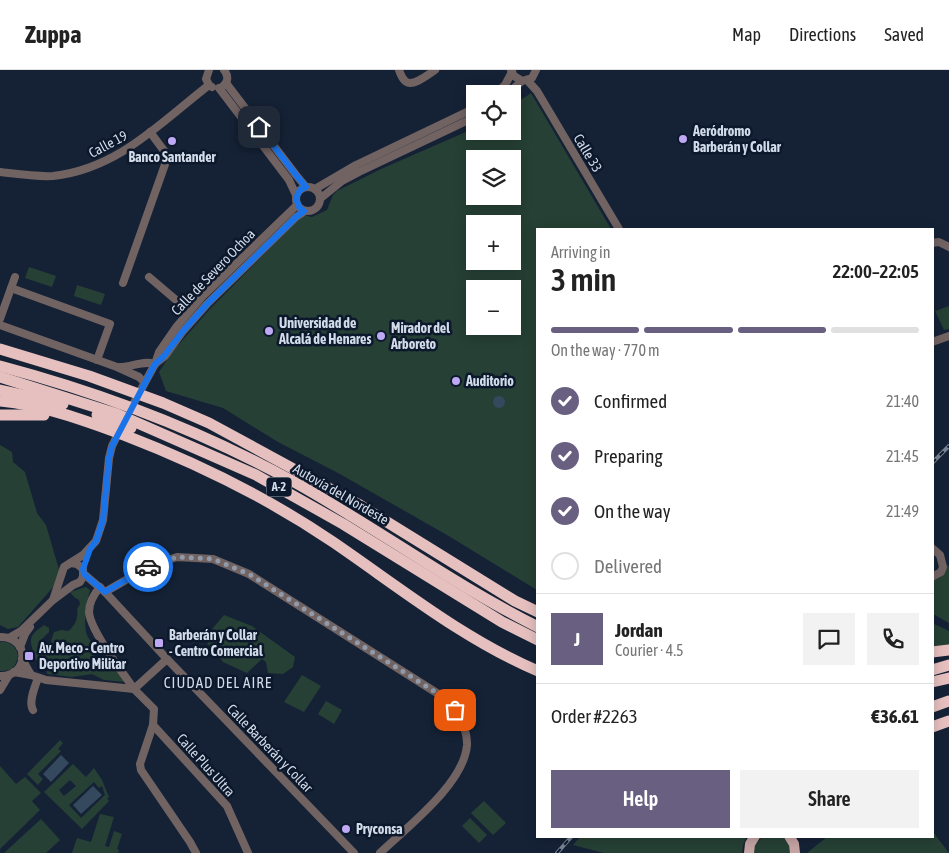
<!DOCTYPE html>
<html lang="en">
<head>
<meta charset="utf-8">
<style>
	:root { --surface:#fff; --page:#f2f2f2; --text:#222; --muted:#767676; --line:#e0e0e0; --accent:#695f80 }
	body { margin:0; font-family:"Asap Condensed",sans-serif; background:var(--page); color:var(--text); height:100vh; display:flex; flex-direction:column; font-size:19px; white-space:nowrap }
	* { box-sizing:border-box; margin:0 }
	p { font-size:16px; color:var(--muted) }
	.icon { flex:none; width:28px; height:28px; fill:none; stroke:currentColor; stroke-width:2; stroke-linecap:round; stroke-linejoin:round }
	.map { position:relative; flex:1; overflow:hidden }
	.drawer { position:absolute; left:536px; top:158px; width:398px; height:610px; display:flex; flex-direction:column; background:var(--surface); border-radius:0px; box-shadow:0 2px 12px #0003 }
	.drawer>* { flex:none }
	.controls { position:absolute; left:466px; top:15px; display:grid; gap:10px }
	.controls a { display:grid; place-items:center; width:55px; height:55px; border-radius:0px; background:var(--surface); box-shadow:0 2px 12px #0003; font-size:25px }
	.pin { position:absolute; display:grid; place-items:center; width:42px; height:42px; color:#fff; margin:-21px; border-radius:10px; box-shadow:0 2px 8px #0006 }
	.courier { position:absolute; display:grid; place-items:center; width:50px; height:50px; margin:-25px; border:4px solid #1a73e8; border-radius:50%; background:#fff; color:#222; box-shadow:0 1px 6px #0007 }
	.summary em { font-style:normal; font-weight:600 }
	.summary div { display:flex; flex-direction:column-reverse }
	.summary { display:flex; align-items:center; justify-content:space-between; height:85px; padding:0 15px }
	h1 { font-size:32px; font-weight:600; line-height:38px }
	.bar { display:grid; grid-template-columns:repeat(4,1fr); gap:8px 5px; align-content:center; height:60px; padding:0 15px }
	.bar i { height:6px; border-radius:4px; background:var(--line) }
	.bar .on { background:var(--accent) }
	.bar p { grid-column:span 4 }
	.line { display:flex; align-items:center; gap:12px; padding:0 15px; border-top:1px solid var(--line) }
	.line div { flex:1 }
	.round { display:grid; place-items:center; flex:none; width:52px; height:52px; border-radius:0px; background:var(--page) }
	ol { padding:0 15px; list-style:none }
	li { display:flex; align-items:center; gap:15px; height:55px }
	li p { margin-inline-start:auto }
	li .icon { padding:5px; border-radius:50%; background:var(--accent); color:#fff; stroke-width:4 }
	li:last-child { color:var(--muted) }
	li i { width:28px; height:28px; border:2px solid var(--line); border-radius:50% }
	.cta { display:flex; gap:10px; margin-top:auto; padding:10px 15px }
	.cta a { flex:1; height:58px; border-radius:0px; background:var(--accent); color:#fff; font-size:20px; font-weight:600; line-height:58px; text-align:center }
	.cta a+a { background:var(--page); color:var(--text) }
	header { display:flex; align-items:center; gap:30px; box-sizing:border-box; height:70px; padding:0 25px; background:var(--surface); border-bottom:1px solid var(--line) }
	header strong { font-size:24px }
	nav { display:flex; gap:28px; margin-inline-start:auto; font-size:18px }
	.map>svg:first-child { display:block }
	.green { fill:#264035; fill-rule:evenodd }
	.water { fill:#35495e }
	.lines { fill:none; stroke-linecap:round; stroke-linejoin:round }
	.minor { stroke:#726363; stroke-width:8 }
	.major { stroke:#c5a5a4; stroke-width:10 }
	.highway { stroke:#e6c0bf; stroke-width:11 }
	.rail-casing { stroke:#788394; stroke-width:4 }
	.rail { stroke:#0c182b; stroke-width:2; stroke-dasharray:5.5; stroke-linecap:butt }
	.done { stroke:#909aaa; stroke-width:5; stroke-dasharray:0 9 }
	.route { stroke:#1a73e8; stroke-width:6 }
	.poi-dot { fill:#bfa9f4; stroke:#0c182b; stroke-width:2 }
	.labels { text-anchor:middle; dominant-baseline:central; stroke-width:5; stroke-linejoin:round; paint-order:stroke }
	.shield { fill:#0c182b; stroke:#97a0b0; stroke-width:1 }
	.shield-label { font-size:12px; font-weight:bold; fill:#d2dbe9 }
	.poi-label { font-size:14px; font-weight:bold; fill:#d2dbe9; stroke:#0c182b; text-anchor:start }
	.street-label { font-size:14px; fill:#d2dbe9; stroke:#0c182b }
	.neighbourhood-label { font-size:15px; letter-spacing:1px; fill:#d2dbe9; stroke:#0c182b }
</style>
</head>
<body>
<header>
<strong>Zuppa</strong>
<nav><a>Map</a><a>Directions</a><a>Saved</a></nav>
</header>
<div class="map">
<svg width="949" height="783" viewBox="0 0 949 783">
	<rect width="100%" height="100%" fill="#152236"/>
	<g class="green">
		<path d="M 531,23 L 611,159 L 538,159 L 537,520 L 447,465 L 338,403 L 278,372 L 223,338 L 166,321 L 159,302 L 173,281 L 209,240 L 303,145 L 312,147 L 327,140 L 333,125 L 337,121 L 381,99 L 475,58 L 475,61 L 512,61 L 513,35 ZM 475,89 L 512,89 L 512,126 L 475,126 ZM 475,154 L 512,154 L 512,191 L 475,191 ZM 475,219 L 512,219 L 512,256 L 475,256 Z"/>
		<polygon points="29,197 56,206 52,217 25,208"/>
		<polygon points="77,215 105,224 101,235 74,226"/>
		<polygon points="949,236 949,259 944,260 935,241"/>
		<polygon points="0,375 12,382 13,392 25,402 37,443 46,455 60,503 55,515 18,557 8,559 0,555"/>
		<path d="M 947,495 L 949,496 L 949,553 L 933,544 L 932,511 C 942,508 944,504 947,495 Z"/>
		<path d="M 86,517 L 90,520 C 87,531 83,554 87,565 C 91,575 100,573 94,590 L 99,591 L 106,588 L 121,605 L 124,612 L 104,610 L 92,604 L 72,607 L 47,604 L 47,594 L 36,590 C 30,570 26,567 44,555 L 49,558 L 49,562 L 40,571 L 41,575 L 46,582 L 53,577 L 51,571 L 54,562 L 62,560 L 68,561 C 75,557 79,546 77,539 L 80,534 L 79,530 L 74,527 L 70,522 Z"/>
		<polygon points="224,545 252,556 295,587 293,597 283,604 268,603 266,592 262,589 247,603 223,592 207,573 213,558"/>
		<polygon points="932,553 949,561 949,578 933,580"/>
		<path d="M 0,572 C 10,571 15,576 18,585 C 17,596 11,602 0,601 Z"/>
		<polygon points="302,605 321,616 304,642 284,632"/>
		<polygon points="326,631 342,640 334,654 318,644"/>
		<polygon points="60,670 63,673 58,679 61,681 38,704 43,709 38,715 27,704"/>
		<path d="M 73,694 L 86,707 L 94,698 L 102,710 L 109,727 L 107,728 L 109,731 L 82,759 L 44,722 ZM 70,710 L 76,716 L 64,726 L 59,720 ZM 94,712 L 99,718 L 102,716 L 105,725 L 81,748 L 69,735 Z"/>
		<polygon points="0,696 16,714 25,707 41,723 32,731 40,740 0,779"/>
		<polygon points="484,731 506,753 493,765 471,743"/>
		<polygon points="100,744 114,747 105,776 109,777 114,761 122,764 117,779 119,780 118,783 72,783 77,768 91,772"/>
		<polygon points="470,748 487,765 479,773 462,756"/>
		<polygon points="41,749 60,770 46,783 4,783"/>
		<polygon points="933,762 949,783 807,783 828,766 932,766"/>
		<polygon points="581,766 747,766 743,775 742,783 604,783 573,775"/>
		<polygon points="763,766 782,766 790,775 791,783 753,783 754,776"/>
	</g>
	<g class="water">
		<circle cx="499" cy="332" r="6"/>
		<polygon points="61,685 69,693 51,712 43,704"/>
		<polygon points="93,716 102,725 81,744 73,735"/>
	</g>
	<g class="lines">
		<g class="minor">
			<polyline points="209,0 206,9 209,15 212,17"/>
			<path d="M 399,0 C 400,3 402,8 405,11 C 412,18 429,4 435,0"/>
			<polyline points="511,0 514,6 522,11 532,8 536,0"/>
			<polyline points="527,10 537,21 619,159"/>
			<polyline points="226,13 296,105 306,117"/>
			<path d="M 223,16 C 228,12 229,6 224,0"/>
			<polyline points="219,18 289,110 296,125"/>
			<polyline points="495,24 505,15 512,2"/>
			<polyline points="507,24 522,11"/>
			<path d="M 0,102 C 17,104 36,107 53,106 C 118,99 160,53 209,15"/>
			<circle cx="308" cy="129" r="12"/>
			<polyline points="315,119 356,95 475,38"/>
			<polyline points="321,128 342,111 359,102 475,47"/>
			<polyline points="932,173 939,172 949,177"/>
			<polyline points="149,207 189,241"/>
			<polyline points="123,213 168,86 150,62"/>
			<polyline points="11,218 110,254 97,290"/>
			<polyline points="0,249 15,207"/>
			<polyline points="0,255 117,297 139,307 144,312"/>
			<polyline points="932,272 949,266"/>
			<polyline points="156,293 165,286 183,261 207,234 296,147 305,141"/>
			<path d="M 120,297 C 132,297 143,290 155,294"/>
			<polyline points="130,340 155,294 159,282 177,256 202,227 297,135"/>
			<polyline points="932,478 940,485 943,497 941,502 932,507"/>
			<polyline points="84,504 105,522 167,589 354,783"/>
			<path d="M 100,517 C 94,524 89,532 89,542 C 90,560 123,603 134,619 L 167,589"/>
			<path d="M 105,522 L 152,495 L 177,487 L 213,489 L 249,504 L 440,625 C 453,639 468,655 467,675 C 464,714 407,757 380,783"/>
			<polyline points="53,530 64,497 83,485 96,471 103,450 109,388 112,376 120,360"/>
			<path d="M 0,567 C 30,566 30,607 0,606"/>
			<polyline points="9,568 21,561 53,530 73,515 80,512 83,507 83,499 77,494 71,493"/>
			<polyline points="20,577 25,564 30,557"/>
			<polyline points="14,602 31,605 22,589"/>
			<polyline points="31,605 46,610 134,619 154,639 153,655 140,694 141,700 190,772 196,783"/>
			<polyline points="0,620 9,605"/>
			<path d="M 33,640 C 28,632 35,617 38,608"/>
			<polyline points="153,655 227,736 248,783"/>
		</g>
		<g class="major">
			<polyline points="789,766 794,774 795,783"/>
			<polyline points="749,783 750,774 755,766"/>
		</g>
		<g class="highway">
			<polyline points="0,279 89,306 163,333 209,353 358,434 515,531 538,542"/>
			<path d="M 0,296 C 102,323 204,362 296,413 C 378,459 454,515 538,557"/>
			<polyline points="0,307 117,344 256,405 343,454 502,552 538,570"/>
			<polyline points="0,320 63,334"/>
			<path d="M 0,331 C 42,335 84,350 124,365 C 197,393 268,428 333,472 C 399,517 463,569 538,601"/>
			<polyline points="0,345 44,345"/>
			<polyline points="97,345 131,358"/>
			<polyline points="932,582 949,580"/>
			<polyline points="932,600 949,595"/>
			<polyline points="932,612 949,608"/>
			<polyline points="932,637 949,631"/>
			<polyline points="932,657 949,651"/>
		</g>
		<g class="rail-casing">
			<g id="rail">
				<polyline points="932,393 949,376"/>
				<polyline points="557,783 572,766"/>
			</g>
		</g>
		<use href="#rail" class="rail"/>
	</g>
	<g class="lines">
		<polyline class="done" points="148,497 177,487 213,489 249,504 440,625 455,640"/>
		<polyline class="route" points="148,497 105,522 84,504 83,499 90,479 96,471 103,450 109,388 112,376 155,294 164,286 183,261 207,234 296,147 304,141 299,137 296,128 300,120 306,117 296,105 259,57"/>
	</g>
	<g class="poi-dot">
		<circle cx="683" cy="69" r="5"/>
		<circle cx="172" cy="71" r="5"/>
		<circle cx="269" cy="261" r="5"/>
		<circle cx="381" cy="266" r="5"/>
		<circle cx="456" cy="311" r="5"/>
		<rect x="154" y="568" width="10" height="10" rx="2.5"/>
		<rect x="24" y="581" width="10" height="10" rx="2.5"/>
		<circle cx="346" cy="759" r="5"/>
	</g>
	<g class="labels">
		<rect class="shield" x="266.5" y="407.5" width="25" height="19" rx="4"/>
		<g class="shield-label">
			<text x="279" y="417">A-2</text>
		</g>
		<g class="poi-label">
			<text x="693" y="61">Aeródromo<tspan x="693" dy="16">Barberán y Collar</tspan></text>
			<text x="172" y="87" text-anchor="middle">Banco Santander</text>
			<text x="279" y="253">Universidad de<tspan x="279" dy="16">Alcalá de Henares</tspan></text>
			<text x="391" y="258">Mirador del<tspan x="391" dy="16">Arboreto</tspan></text>
			<text x="466" y="311">Auditorio</text>
			<text x="169" y="565">Barberán y Collar<tspan x="169" dy="16">- Centro Comercial</tspan></text>
			<text x="39" y="578">Av. Meco - Centro<tspan x="39" dy="16">Deportivo Militar</tspan></text>
			<text x="356" y="759">Pryconsa</text>
		</g>
		<g class="street-label">
			<text transform="translate(108 74) rotate(-28)">Calle 19</text>
			<text transform="translate(588 83) rotate(59)">Calle 33</text>
			<text transform="translate(213 202) rotate(-46)">Calle de Severo Ochoa</text>
			<text transform="translate(341 424) rotate(30)">Autovía del Nordeste</text>
			<text transform="translate(270 678) rotate(46)">Calle Barberán y Collar</text>
			<text transform="translate(206 695) rotate(48)">Calle Plus Ultra</text>
		</g>
		<g class="neighbourhood-label">
			<text x="218" y="612">CIUDAD DEL AIRE</text>
		</g>
	</g>
</svg>
<div class="controls">
<a><svg class="icon" aria-label="locate" viewBox="0 0 24 24"><circle cx="12" cy="12" r="6"/><path d="M12 2v4M12 18v4M2 12h4M18 12h4"/></svg></a>
<a><svg class="icon" aria-label="layers" viewBox="0 0 24 24"><path d="M12 4l9 5-9 5-9-5zM3 14l9 5 9-5"/></svg></a>
<a>+</a>
<a>−</a>
</div>
<div class="pin" style="left:455px;top:640px;background:#ea580c"><svg class="icon" aria-label="bag" viewBox="0 0 24 24"><path d="M5 8h14l-1 12H6zM9 8a3 3 0 0 1 6 0"/></svg></div>
<div class="pin" style="left:259px;top:57px;background:#1f2937"><svg class="icon" aria-label="home" viewBox="0 0 24 24"><path d="M3 11l9-7 9 7M6 9v11h12V9"/></svg></div>
<div class="courier" style="left:148px;top:497px"><svg class="icon" aria-label="car" viewBox="0 0 24 24"><path d="M5 17H2v-5l4-1 3-4h7l3 4 3 1v5h-3M9 17h6M6 11h13"/><circle cx="7" cy="17" r="2"/><circle cx="17" cy="17" r="2"/></svg></div>
<section class="drawer">
<div class="summary"><div><h1>3 min</h1><p>Arriving in</p></div><em>22:00–22:05</em></div>
<div class="bar"><i class="on"></i><i class="on"></i><i class="on"></i><i></i><p>On the way · 770 m</p></div>
<ol>
<li><svg class="icon" aria-label="check" viewBox="0 0 24 24"><path d="M5 12l5 5 9-10"/></svg>Confirmed<p>21:40</p></li>
<li><svg class="icon" aria-label="check" viewBox="0 0 24 24"><path d="M5 12l5 5 9-10"/></svg>Preparing<p>21:45</p></li>
<li><svg class="icon" aria-label="check" viewBox="0 0 24 24"><path d="M5 12l5 5 9-10"/></svg>On the way<p>21:49</p></li>
<li><i></i>Delivered</li>
</ol>
<div class="line" style="height:90px"><b class="round" style="background:var(--accent);color:#fff">J</b><div><b>Jordan</b><p>Courier · 4.5</p></div><a class="round"><svg class="icon" aria-label="chat" viewBox="0 0 24 24"><path d="M4 5h16v11H9l-5 4z"/></svg></a><a class="round"><svg class="icon" aria-label="phone" viewBox="0 0 24 24"><path d="M5 4h4l2 5-3 2q2 4 5 5l2-3 5 2v4C11 20 4 13 5 4z"/></svg></a></div>
<div class="line" style="height:65px"><div>Order #2263</div><b>€36.61</b></div>
<div class="cta"><a>Help</a><a>Share</a></div>
</section>
</div>
</body>
</html>
